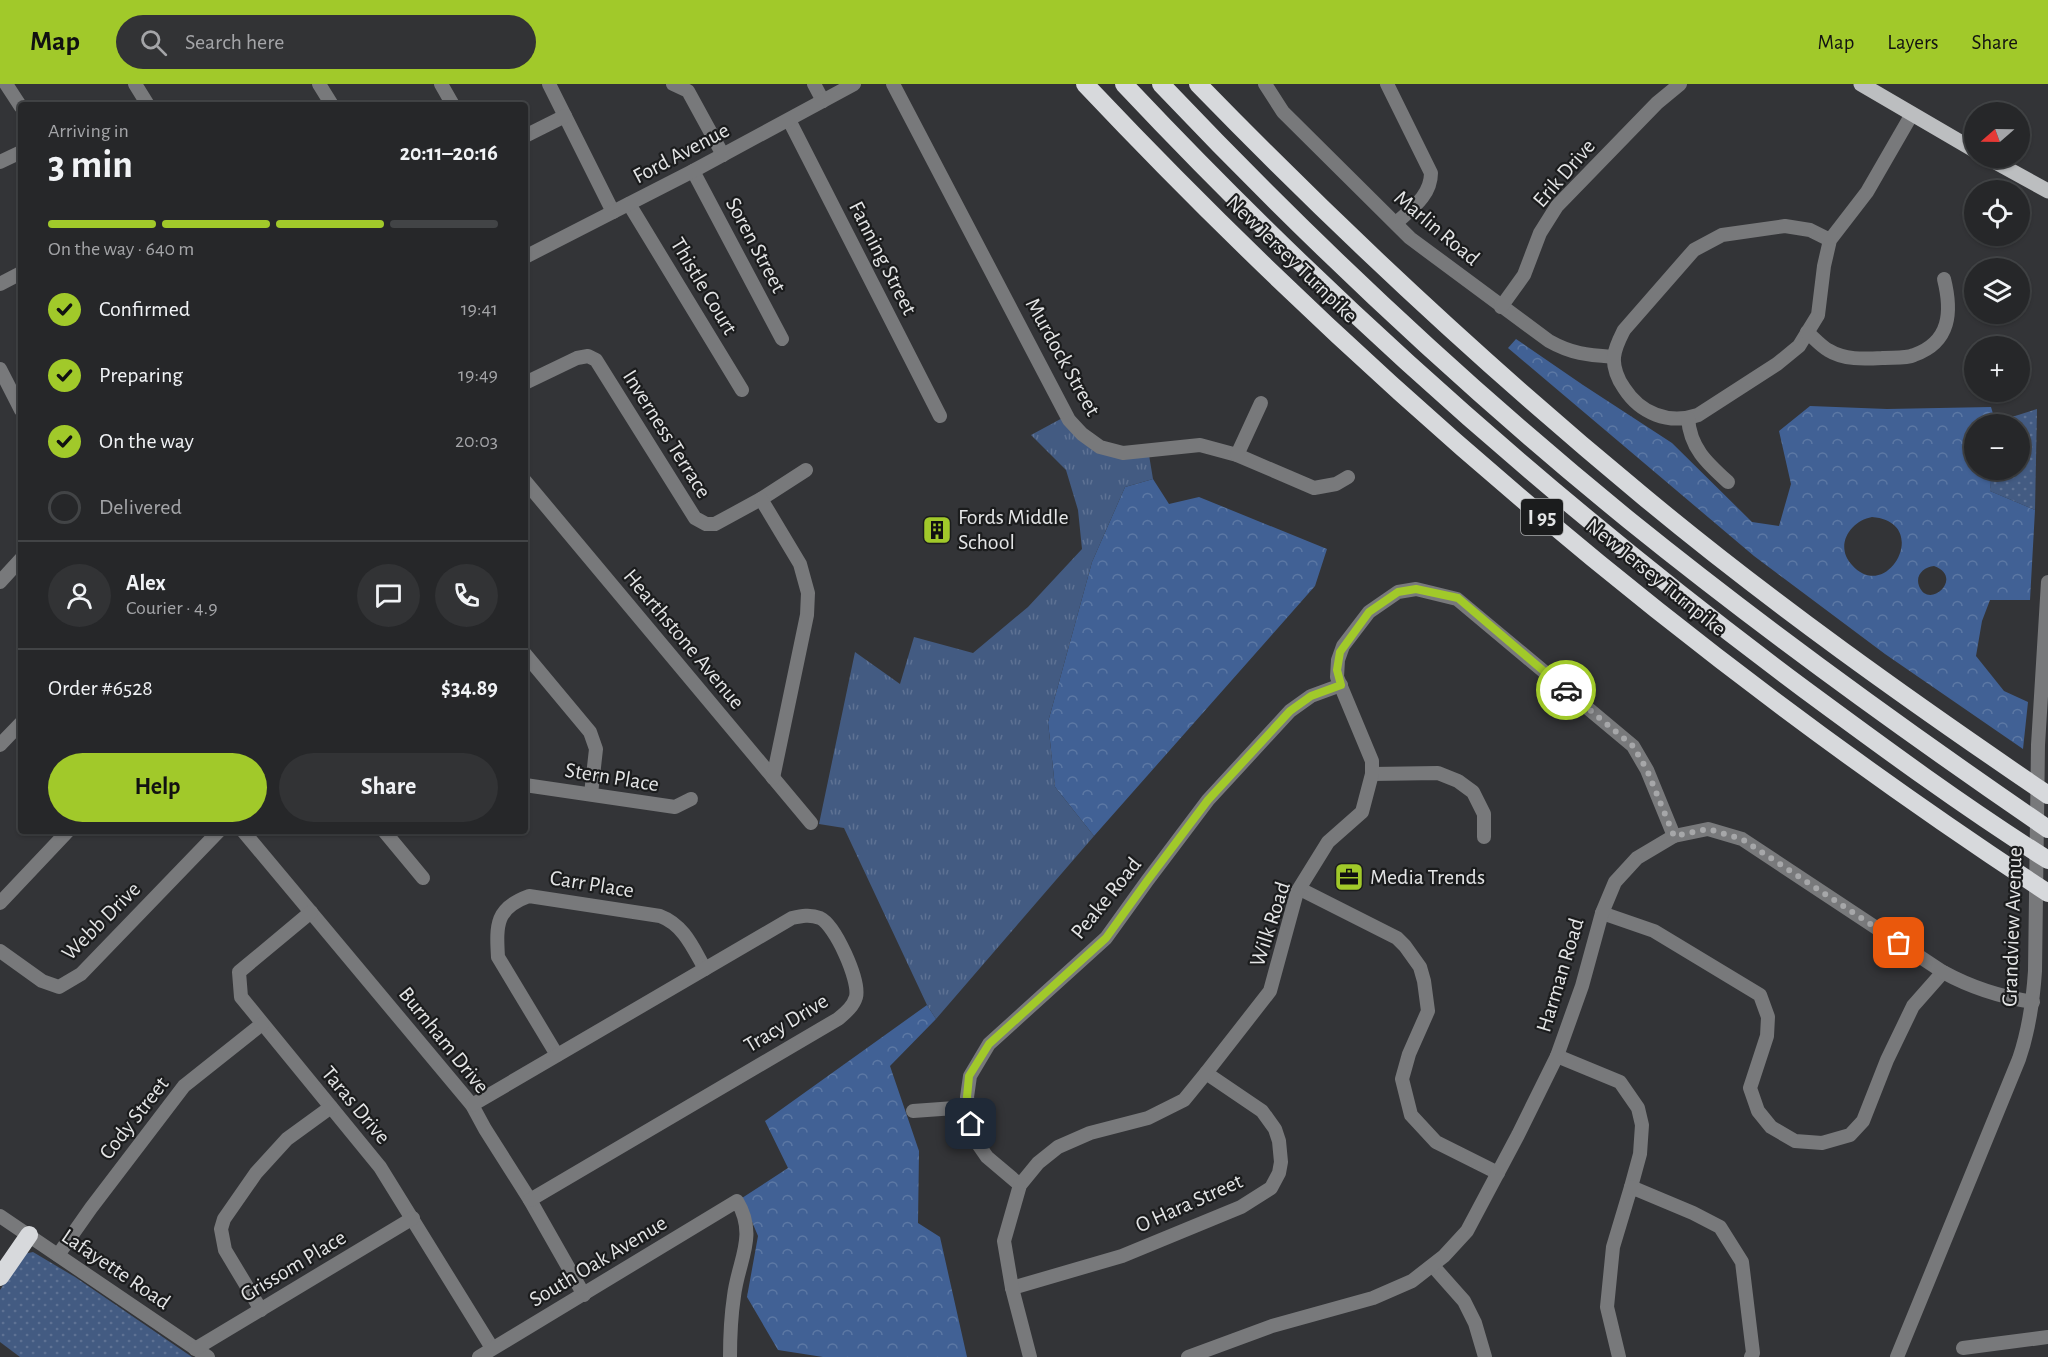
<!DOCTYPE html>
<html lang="en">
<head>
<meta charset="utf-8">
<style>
	:root { --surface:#262729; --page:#323335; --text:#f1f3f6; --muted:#a4a5a8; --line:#424446; --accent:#a1c92a }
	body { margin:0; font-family:"Alegreya Sans",sans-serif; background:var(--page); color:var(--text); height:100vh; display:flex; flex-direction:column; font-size:22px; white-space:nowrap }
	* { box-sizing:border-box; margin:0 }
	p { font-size:20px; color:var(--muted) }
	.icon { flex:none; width:33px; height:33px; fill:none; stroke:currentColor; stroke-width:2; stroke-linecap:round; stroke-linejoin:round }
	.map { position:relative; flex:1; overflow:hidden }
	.drawer { position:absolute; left:18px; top:18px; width:510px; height:732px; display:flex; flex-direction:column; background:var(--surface); border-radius:6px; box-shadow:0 2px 4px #0004,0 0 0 2px var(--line) }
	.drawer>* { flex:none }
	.needle { width:39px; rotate:250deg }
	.tools { position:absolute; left:1964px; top:18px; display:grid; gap:12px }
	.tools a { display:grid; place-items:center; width:66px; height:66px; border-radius:50%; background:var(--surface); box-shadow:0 2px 4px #0004,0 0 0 2px var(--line); font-size:30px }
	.pin { position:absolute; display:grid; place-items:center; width:51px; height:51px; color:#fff; margin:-26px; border-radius:12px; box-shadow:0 3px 9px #0006 }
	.courier { position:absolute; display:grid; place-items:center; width:60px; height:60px; margin:-30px; border:4px solid #a1c92a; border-radius:50%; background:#fff; color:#222; box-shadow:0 2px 8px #0007 }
	.summary em { font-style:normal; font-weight:700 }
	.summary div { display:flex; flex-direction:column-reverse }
	.summary { display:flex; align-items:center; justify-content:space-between; height:102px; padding:0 30px }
	h1 { font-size:39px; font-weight:700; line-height:45px }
	.bar { display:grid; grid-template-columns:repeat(4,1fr); gap:9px 6px; align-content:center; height:72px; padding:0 30px }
	.bar i { height:8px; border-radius:4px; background:var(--line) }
	.bar .current { background:var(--accent) }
	.bar p { grid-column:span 4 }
	.line { display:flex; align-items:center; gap:15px; padding:0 30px; border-top:2px solid var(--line) }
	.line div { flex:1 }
	.round { display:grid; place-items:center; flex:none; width:63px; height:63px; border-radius:32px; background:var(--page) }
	ol { padding:0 30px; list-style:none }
	li { display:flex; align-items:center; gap:18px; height:66px }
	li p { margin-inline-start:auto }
	li .icon { padding:6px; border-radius:50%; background:var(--accent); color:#111; stroke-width:4 }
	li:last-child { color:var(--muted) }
	li i { width:33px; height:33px; border:3px solid var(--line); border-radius:50% }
	.action { display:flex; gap:12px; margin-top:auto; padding:12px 30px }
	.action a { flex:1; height:69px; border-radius:36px; background:var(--accent); color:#111; font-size:24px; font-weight:700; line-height:69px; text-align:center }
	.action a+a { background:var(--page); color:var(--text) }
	header { display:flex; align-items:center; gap:36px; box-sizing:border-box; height:84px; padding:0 30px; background:var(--accent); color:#111 }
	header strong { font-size:28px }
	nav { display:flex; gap:33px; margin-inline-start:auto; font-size:21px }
	.search { width:420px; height:54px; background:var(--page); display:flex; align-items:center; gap:15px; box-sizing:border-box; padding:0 21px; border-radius:33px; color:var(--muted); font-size:22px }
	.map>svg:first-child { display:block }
	.grass { fill:url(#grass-dots) }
	.forest { fill:url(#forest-crowns); fill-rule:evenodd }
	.park { fill:url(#park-tufts) }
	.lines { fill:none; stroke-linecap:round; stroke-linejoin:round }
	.minor { stroke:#78797b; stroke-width:14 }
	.major { stroke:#bcbec0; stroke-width:15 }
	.highway { stroke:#d7d9dc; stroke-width:18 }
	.done { stroke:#a6a7a9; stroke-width:6; stroke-dasharray:0 10.8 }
	.route { stroke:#a1c92a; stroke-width:8 }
	.labels { text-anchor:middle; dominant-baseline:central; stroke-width:4.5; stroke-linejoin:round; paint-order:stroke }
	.shield { fill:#1b1c1d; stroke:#a8a9aa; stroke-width:1.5 }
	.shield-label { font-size:21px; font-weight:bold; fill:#e4e5e6 }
	.street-label { font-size:22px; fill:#e4e5e6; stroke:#1b1c1d }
	.poi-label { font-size:22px; fill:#e4e5e6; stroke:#1b1c1d; text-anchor:start }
</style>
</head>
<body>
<header>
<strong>Map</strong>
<div class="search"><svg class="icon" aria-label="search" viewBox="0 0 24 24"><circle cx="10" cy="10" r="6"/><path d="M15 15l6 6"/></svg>Search here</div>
<nav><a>Map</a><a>Layers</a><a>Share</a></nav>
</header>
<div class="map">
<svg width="2048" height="1273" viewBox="0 0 2048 1273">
	<defs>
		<pattern id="grass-dots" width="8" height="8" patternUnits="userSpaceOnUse" patternTransform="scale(1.5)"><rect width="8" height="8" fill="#435b82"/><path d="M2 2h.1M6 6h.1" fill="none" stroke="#5e7294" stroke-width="1.8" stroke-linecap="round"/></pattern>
		<pattern id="forest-crowns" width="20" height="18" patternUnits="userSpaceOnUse" patternTransform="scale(1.5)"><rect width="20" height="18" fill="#416195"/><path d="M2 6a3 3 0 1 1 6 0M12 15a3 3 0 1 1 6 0" fill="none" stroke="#5c78a4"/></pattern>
		<pattern id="park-tufts" width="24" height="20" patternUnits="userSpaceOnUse" patternTransform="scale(1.5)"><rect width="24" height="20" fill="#435b82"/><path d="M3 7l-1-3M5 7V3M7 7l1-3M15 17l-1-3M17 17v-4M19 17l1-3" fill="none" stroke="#5e7294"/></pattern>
	</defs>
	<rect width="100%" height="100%" fill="#333437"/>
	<g class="grass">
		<polygon points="2037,325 2035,426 1990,407 1992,386 2019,386 2019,340 1996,340 1996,338"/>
		<polygon points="33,1168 75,1193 192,1273 20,1273 0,1258 0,1206 23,1170"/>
	</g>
	<g class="forest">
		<path d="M 1516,255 L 1583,301 L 1672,359 L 1752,438 L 1779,442 L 1791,400 L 1779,347 L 1810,322 L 1887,325 L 1991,323 L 1996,340 L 1974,340 L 1974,386 L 1992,386 L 1990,407 L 2035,426 L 2030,516 L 1990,516 L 1982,537 L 1976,572 L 2004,607 L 2028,618 L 2023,665 L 1885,570 L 1754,472 L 1508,264 ZM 1872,433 C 1933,438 1887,521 1852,481 C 1834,462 1850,437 1872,433 ZM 1934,482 C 1965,493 1929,527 1919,502 C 1915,491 1924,483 1934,482 Z"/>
		<polygon points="1153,395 1169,420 1199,413 1327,465 1315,502 1094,752 1055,703 1048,638 1092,478 1125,403"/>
		<polygon points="927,921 936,935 890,982 919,1067 918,1139 940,1153 967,1273 823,1273 778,1266 747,1213 758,1152 742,1114 788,1084 765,1037"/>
	</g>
	<polygon class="park" points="1068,331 1108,365 1148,365 1153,395 1125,403 1092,478 1048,638 1055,703 1094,752 936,935 927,921 844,744 819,740 855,568 900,600 914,553 973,569 1028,523 1082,465 1078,426 1066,386 1031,351"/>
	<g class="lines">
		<g class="minor">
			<polyline points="6,0 21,23"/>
			<polyline points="135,0 148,21"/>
			<polyline points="319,0 332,21"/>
			<polyline points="441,0 453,21"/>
			<polyline points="549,0 613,128"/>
			<polyline points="673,0 688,7 723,71"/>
			<polyline points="814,0 823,17"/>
			<polyline points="893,0 1069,336 1082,350 1100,363 1123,369 1200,361 1237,371 1314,404 1336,400 1348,393"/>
			<path d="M 1265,0 L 1283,28 L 1410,154 L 1549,257 C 1572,270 1588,271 1614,273"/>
			<path d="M 1387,0 L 1431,89 C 1431,112 1411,125 1396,139"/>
			<polyline points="789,36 940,332"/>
			<polyline points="525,52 565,32"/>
			<polyline points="0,78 21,68"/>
			<polyline points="693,87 782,255"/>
			<polyline points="629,120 742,306"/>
			<path d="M 1830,156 L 1810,146 L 1785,142 L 1722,151 L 1694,166 L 1624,246 C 1620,254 1615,263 1614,273 C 1613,283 1618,296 1624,304 C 1640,329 1668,341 1698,331 L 1777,280 L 1799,262 L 1818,231 L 1824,182 L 1830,156 L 1867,108 L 1912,30"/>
			<polyline points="525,173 693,87 854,0"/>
			<polyline points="0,200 21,189"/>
			<polyline points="1501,223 1524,191 1540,149 1557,122 1657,19 1680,0"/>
			<path d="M 1807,248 C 1814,254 1821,262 1828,266 C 1844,276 1864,275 1882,274 C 1892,273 1905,275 1914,271 C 1951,258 1952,227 1944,195"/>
			<polyline points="0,285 21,326"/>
			<polyline points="525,299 577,274 588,272 596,276 695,434 706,440 715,440 761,415 806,386"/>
			<path d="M 1688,334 C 1690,364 1707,379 1728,398"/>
			<polyline points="1237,371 1261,319"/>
			<polyline points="525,397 811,739"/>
			<polyline points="761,415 800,480 808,509 807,531 773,694"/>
			<polyline points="0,498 21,475"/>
			<polyline points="525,570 590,648 596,665 591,710"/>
			<polyline points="0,661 21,639"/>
			<polyline points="1372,690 1438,689 1458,697 1473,708 1484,730 1484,753"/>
			<polyline points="525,701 675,723 691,715"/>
			<polyline points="243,747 472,1021 485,1045 530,1116 584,1211"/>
			<polyline points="384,747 423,794"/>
			<polyline points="1300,805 1397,854 1405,862 1420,883 1424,897 1428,927 1409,970 1402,995 1411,1031 1436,1058 1498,1089"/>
			<polyline points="0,819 68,747"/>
			<polyline points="311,828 239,888 241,913 380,1083 492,1264"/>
			<polyline points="1602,829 1654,847 1760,911 1768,933 1767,952 1750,1004 1758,1027 1771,1043 1795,1057 1822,1059 1850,1051 1863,1037 1887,976 1913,922 1943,888"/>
			<polyline points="0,867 42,897 59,903 81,890 219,747"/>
			<path d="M 557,971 L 498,873 C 496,840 496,824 529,812 L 660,832 C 684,841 693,864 705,885"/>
			<polyline points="1557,972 1620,998 1638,1024 1642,1041 1640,1070 1631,1103"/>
			<path d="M 472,1021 L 792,834 C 801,832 810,830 820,834 C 835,841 860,896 856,913 C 853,923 845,929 838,935 L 530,1116"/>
			<polyline points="913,1027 969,1023"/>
			<polyline points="1020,1101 987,1073 978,1060 971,1040 967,1013 970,992 989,960 1106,854 1147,797 1208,716 1290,627 1311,612 1341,601"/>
			<polyline points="0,1132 208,1273"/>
			<polyline points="58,1171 91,1124 184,1002 262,940"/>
			<polyline points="1433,1182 1464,1217 1475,1239 1485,1273"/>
			<polyline points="1012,1204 1122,1172 1241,1123 1271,1104 1279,1089 1281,1078 1279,1057 1275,1045 1262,1027 1206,989"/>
			<polyline points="261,1226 225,1166 221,1145 224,1135 256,1089 287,1055 331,1023"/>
			<polyline points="1963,1264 2048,1253"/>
			<polyline points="195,1265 413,1134"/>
			<path d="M 479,1273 L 737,1117 C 758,1152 738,1177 734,1212 C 731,1232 730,1253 730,1273"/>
			<polyline points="1030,1273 1012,1204 1004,1157 1020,1101 1038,1079 1058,1063 1090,1049 1148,1034 1184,1016 1206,989 1270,907 1297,808 1328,758 1362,728 1372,690 1372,677 1337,593 1338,576 1343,562 1369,528 1398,508 1416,505 1457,515 1633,662 1647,686 1674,752"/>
			<path d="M 1188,1273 L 1272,1242 L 1373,1214 L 1412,1197 L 1444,1172 L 1467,1147 L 1518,1051 L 1557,972 L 1582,902 L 1602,829 L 1615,798 L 1637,774 L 1674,752 L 1708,745 L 1742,755 L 1943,888 C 1972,904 2001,913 2033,918"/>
			<polyline points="1619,1273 1607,1223 1613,1163 1631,1103 1693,1129 1720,1143 1742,1178 1753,1269 1751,1273"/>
			<path d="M 1897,1273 L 2019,975 C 2029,946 2033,917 2035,887 L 2038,661 L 2048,498"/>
		</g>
		<g class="major">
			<polyline points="1861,0 1974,66"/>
			<polyline points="1988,74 2048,107"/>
		</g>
		<g class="highway">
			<path d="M 1085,0 C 1374,306 1696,578 2048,809"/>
			<path d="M 1124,0 C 1332,221 1560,423 1804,605 C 1884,664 1964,723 2048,776"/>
			<path d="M 1161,0 C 1308,155 1464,302 1630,437 C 1765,546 1905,647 2048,745"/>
			<path d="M 1198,0 C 1340,146 1488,284 1644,413 C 1773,520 1910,617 2048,711"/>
			<polyline points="0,1193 29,1151"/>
		</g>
	</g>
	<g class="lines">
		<polyline class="done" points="1566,606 1633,662 1647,686 1674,752 1708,745 1742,755 1899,859"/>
		<polyline class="route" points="971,1040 967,1013 969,992 989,960 1106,854 1147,797 1208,716 1290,627 1311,612 1341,601 1337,586 1340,568 1369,528 1398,508 1416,505 1458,514 1566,606"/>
	</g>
	<defs>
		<g id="building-square" transform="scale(1.5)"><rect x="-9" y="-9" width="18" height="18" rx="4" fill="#a1c92a" stroke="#1b1c1d"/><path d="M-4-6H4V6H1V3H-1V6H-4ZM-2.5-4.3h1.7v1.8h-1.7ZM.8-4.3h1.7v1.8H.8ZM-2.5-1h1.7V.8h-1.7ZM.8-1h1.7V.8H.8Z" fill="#111"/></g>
		<g id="office-square" transform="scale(1.5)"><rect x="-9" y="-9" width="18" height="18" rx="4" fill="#a1c92a" stroke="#1b1c1d"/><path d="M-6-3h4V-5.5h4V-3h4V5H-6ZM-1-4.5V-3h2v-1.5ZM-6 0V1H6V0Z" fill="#111"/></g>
	</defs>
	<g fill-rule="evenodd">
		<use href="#building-square" x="937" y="446"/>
		<use href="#office-square" x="1349" y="793"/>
	</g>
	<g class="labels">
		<rect class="shield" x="1521" y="415" width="42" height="36" rx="4.5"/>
		<g class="shield-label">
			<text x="1542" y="433">I 95</text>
		</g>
		<g class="street-label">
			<text transform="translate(681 69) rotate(-28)">Ford Avenue</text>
			<text transform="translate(1564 89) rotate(-49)">Erik Drive</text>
			<text transform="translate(1437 144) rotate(40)">Marlin Road</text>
			<text transform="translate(756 161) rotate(62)">Soren Street</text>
			<text transform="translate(883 174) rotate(63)">Fanning Street</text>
			<text transform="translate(1292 175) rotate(44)">New Jersey Turnpike</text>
			<text transform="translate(704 202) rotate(59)">Thistle Court</text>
			<text transform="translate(1063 273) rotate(61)">Murdock Street</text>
			<text transform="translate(667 350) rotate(58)">Inverness Terrace</text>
			<text transform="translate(1656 493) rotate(39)">New Jersey Turnpike</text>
			<text transform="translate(684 555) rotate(50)">Hearthstone Avenue</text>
			<text transform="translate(612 693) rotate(9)">Stern Place</text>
			<text transform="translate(592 800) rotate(9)">Carr Place</text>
			<text transform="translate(1106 814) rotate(-51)">Peake Road</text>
			<text transform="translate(101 837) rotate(-45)">Webb Drive</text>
			<text transform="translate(1270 840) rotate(-72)">Wilk Road</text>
			<text transform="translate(2012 843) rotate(-88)">Grandview Avenue</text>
			<text transform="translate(1560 891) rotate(-73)">Harman Road</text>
			<text transform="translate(786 939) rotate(-31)">Tracy Drive</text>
			<text transform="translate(444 956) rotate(51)">Burnham Drive</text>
			<text transform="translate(356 1021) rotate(50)">Taras Drive</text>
			<text transform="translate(134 1034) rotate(-52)">Cody Street</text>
			<text transform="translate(1189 1119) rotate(-24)">O Hara Street</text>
			<text transform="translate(598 1177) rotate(-31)">South Oak Avenue</text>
			<text transform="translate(293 1182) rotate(-31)">Grissom Place</text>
			<text transform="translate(116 1185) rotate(34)">Lafayette Road</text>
		</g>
		<g class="poi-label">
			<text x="958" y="433">Fords Middle<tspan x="958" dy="25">School</tspan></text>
			<text x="1370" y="793">Media Trends</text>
		</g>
	</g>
</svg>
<div class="tools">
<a><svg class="needle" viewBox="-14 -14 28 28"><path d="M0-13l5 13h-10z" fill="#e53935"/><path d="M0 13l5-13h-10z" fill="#a4a5a8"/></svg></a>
<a><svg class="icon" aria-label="locate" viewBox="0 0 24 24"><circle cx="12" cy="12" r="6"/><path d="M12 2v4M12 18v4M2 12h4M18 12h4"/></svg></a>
<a><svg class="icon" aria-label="layers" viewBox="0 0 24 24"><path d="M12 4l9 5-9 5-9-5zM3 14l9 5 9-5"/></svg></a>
<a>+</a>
<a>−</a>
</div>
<div class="pin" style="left:1899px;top:859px;background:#ea580c"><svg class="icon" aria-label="bag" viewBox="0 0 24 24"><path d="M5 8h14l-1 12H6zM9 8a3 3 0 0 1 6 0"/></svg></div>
<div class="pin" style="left:971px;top:1040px;background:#1f2937"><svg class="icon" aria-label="home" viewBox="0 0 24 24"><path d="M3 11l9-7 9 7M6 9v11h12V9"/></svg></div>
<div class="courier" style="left:1566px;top:606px"><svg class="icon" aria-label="car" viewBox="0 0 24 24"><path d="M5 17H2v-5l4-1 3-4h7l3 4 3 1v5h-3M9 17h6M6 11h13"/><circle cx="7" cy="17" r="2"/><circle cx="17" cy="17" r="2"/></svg></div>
<section class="drawer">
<div class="summary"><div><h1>3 min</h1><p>Arriving in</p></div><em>20:11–20:16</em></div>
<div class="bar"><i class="current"></i><i class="current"></i><i class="current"></i><i></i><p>On the way · 640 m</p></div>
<ol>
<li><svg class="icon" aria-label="check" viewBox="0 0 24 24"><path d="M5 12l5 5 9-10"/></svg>Confirmed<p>19:41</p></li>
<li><svg class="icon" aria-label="check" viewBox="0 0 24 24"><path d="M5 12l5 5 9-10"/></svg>Preparing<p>19:49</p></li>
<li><svg class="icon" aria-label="check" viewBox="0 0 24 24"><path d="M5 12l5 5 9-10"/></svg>On the way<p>20:03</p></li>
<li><i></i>Delivered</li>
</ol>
<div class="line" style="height:108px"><a class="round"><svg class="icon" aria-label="person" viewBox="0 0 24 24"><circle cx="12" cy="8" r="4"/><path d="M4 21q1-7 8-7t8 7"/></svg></a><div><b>Alex</b><p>Courier · 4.9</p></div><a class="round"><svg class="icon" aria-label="chat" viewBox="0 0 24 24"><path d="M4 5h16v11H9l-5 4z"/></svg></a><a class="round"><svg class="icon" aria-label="phone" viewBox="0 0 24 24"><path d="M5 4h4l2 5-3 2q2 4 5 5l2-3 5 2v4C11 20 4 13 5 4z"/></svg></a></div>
<div class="line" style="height:78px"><div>Order #6528</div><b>$34.89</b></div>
<div class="action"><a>Help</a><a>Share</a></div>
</section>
</div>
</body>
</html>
